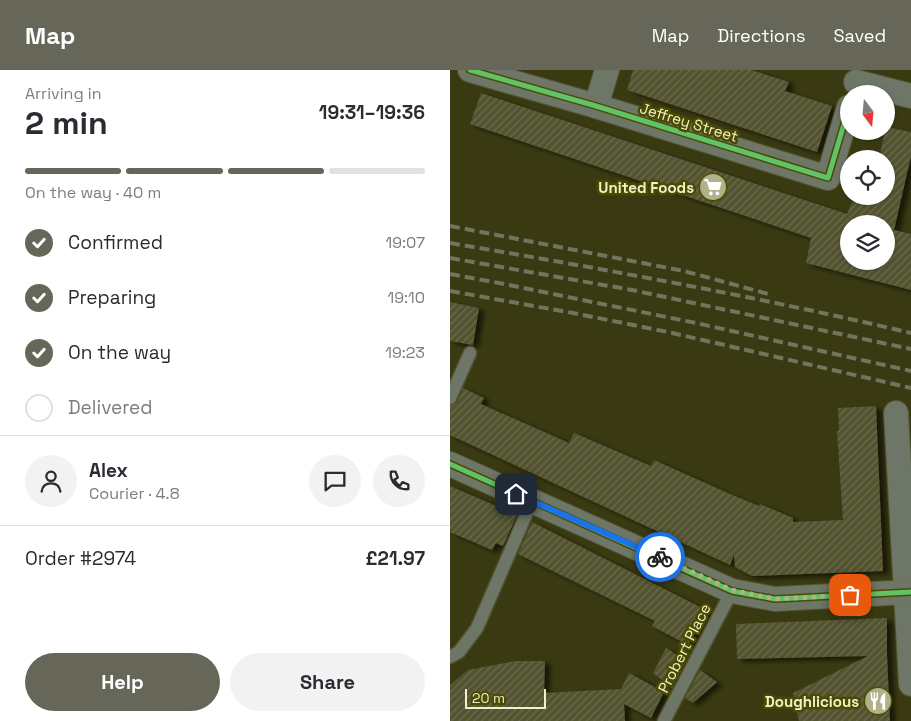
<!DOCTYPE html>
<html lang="en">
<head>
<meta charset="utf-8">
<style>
	:root { --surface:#fff; --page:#f2f2f3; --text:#2b2b33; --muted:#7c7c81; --line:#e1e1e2; --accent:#676759 }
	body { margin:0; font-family:"Space Grotesk",sans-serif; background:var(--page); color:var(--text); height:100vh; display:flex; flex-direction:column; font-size:19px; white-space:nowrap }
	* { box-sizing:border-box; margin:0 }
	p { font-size:16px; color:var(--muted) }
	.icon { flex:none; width:28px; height:28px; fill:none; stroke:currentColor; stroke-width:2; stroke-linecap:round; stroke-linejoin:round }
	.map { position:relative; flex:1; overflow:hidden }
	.side { display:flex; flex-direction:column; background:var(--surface); width:450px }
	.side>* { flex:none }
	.needle { width:32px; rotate:164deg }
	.tools { position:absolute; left:390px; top:15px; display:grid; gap:10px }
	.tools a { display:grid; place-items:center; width:55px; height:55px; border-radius:50%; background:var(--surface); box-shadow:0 1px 4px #0004; font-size:25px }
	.scale { position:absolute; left:15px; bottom:12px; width:81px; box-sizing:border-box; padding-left:5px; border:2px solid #eff1c8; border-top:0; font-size:14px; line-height:18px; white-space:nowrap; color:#eff1c8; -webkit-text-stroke:4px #4a4a02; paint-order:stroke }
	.pin { position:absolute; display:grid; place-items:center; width:42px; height:42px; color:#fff; margin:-21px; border-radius:10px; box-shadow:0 2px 8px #0006 }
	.courier { position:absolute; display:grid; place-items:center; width:50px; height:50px; margin:-25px; border:4px solid #1a73e8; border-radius:50%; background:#fff; color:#222; box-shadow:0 1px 6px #0007 }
	.summary em { font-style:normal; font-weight:700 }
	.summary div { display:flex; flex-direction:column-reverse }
	.summary { display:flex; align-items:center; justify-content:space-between; height:85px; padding:0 25px }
	h1 { font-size:32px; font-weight:700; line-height:38px }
	.bar { display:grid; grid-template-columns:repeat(4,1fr); gap:8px 5px; align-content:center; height:60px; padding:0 25px }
	.bar i { height:6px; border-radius:4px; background:var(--line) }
	.bar .on { background:var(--accent) }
	.bar p { grid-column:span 4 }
	.line { display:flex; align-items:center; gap:12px; padding:0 25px; border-top:1px solid var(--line) }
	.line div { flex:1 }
	.round { display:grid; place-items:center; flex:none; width:52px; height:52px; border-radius:26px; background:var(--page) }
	ol { padding:0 25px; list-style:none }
	li { display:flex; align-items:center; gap:15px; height:55px }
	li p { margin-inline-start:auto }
	li .icon { padding:5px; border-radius:50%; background:var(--accent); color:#fff; stroke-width:4 }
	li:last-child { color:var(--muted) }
	li i { width:28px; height:28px; border:2px solid var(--line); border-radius:50% }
	.action { display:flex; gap:10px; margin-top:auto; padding:10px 25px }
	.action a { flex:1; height:58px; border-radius:30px; background:var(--accent); color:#fff; font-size:20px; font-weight:700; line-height:58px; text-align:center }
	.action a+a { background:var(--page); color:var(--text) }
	header { display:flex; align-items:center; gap:30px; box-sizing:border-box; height:70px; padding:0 25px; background:var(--accent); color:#fff }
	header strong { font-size:24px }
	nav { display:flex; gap:28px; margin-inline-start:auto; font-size:18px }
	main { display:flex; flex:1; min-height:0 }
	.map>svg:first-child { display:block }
	.building { fill:url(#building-hatch); fill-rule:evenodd; filter:url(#shadow) }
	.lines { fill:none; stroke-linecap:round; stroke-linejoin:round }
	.service-casing { stroke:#545432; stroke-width:15 }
	.minor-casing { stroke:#545432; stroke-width:26 }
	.service { stroke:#6d7667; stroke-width:12 }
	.minor { stroke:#6d7667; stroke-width:24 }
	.rail { stroke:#70765d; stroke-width:4; stroke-dasharray:10 5; stroke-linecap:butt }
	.cycleway-casing { stroke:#4a4a02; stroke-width:8 }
	.cycleway { stroke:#61c268; stroke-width:5 }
	.done { stroke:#b0b188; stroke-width:5; stroke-dasharray:0 9 }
	.route { stroke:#1a73e8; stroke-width:6 }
	.labels { text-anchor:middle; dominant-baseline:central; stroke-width:5; stroke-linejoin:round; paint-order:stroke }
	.street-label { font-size:15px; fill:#eff1c8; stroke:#4a4a02 }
	.poi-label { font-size:15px; font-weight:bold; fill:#eff1c8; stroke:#4a4a02; text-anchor:end }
</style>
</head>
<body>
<header>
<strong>Map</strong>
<nav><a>Map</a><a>Directions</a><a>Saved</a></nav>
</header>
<main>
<section class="side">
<div class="summary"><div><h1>2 min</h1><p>Arriving in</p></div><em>19:31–19:36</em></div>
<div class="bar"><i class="on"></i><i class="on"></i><i class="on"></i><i></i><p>On the way · 40 m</p></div>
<ol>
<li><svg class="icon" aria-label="check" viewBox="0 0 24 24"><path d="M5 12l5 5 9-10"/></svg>Confirmed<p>19:07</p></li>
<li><svg class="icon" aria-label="check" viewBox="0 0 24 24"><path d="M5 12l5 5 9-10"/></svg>Preparing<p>19:10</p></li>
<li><svg class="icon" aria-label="check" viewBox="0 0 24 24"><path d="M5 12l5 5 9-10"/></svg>On the way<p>19:23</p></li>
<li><i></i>Delivered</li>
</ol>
<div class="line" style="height:90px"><a class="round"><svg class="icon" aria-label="person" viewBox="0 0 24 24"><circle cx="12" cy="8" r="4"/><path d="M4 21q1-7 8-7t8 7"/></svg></a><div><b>Alex</b><p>Courier · 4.8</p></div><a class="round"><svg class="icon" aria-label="chat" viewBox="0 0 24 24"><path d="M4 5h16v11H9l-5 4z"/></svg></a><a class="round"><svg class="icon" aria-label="phone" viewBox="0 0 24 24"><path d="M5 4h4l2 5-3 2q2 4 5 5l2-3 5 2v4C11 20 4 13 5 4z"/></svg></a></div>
<div class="line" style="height:65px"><div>Order #2974</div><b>£21.97</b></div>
<div class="action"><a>Help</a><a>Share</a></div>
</section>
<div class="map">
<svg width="461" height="651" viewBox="0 0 461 651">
	<defs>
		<pattern id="building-hatch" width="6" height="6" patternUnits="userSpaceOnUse" patternTransform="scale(1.25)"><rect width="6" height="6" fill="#525330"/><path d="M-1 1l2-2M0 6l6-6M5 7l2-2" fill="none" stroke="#6b6c4c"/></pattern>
		<filter id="shadow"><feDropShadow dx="5.5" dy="3" stdDeviation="2.5" flood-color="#0009"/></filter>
	</defs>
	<rect width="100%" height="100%" fill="#3a3a12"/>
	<g class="building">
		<polygon points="183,0 301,0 339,12 335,21 382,36 367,82 177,20"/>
		<path d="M 31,23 L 397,144 L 405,126 L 436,126 L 436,89 L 429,89 L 436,57 L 461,62 L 461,86 L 444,160 L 461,164 L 461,220 L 356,193 L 361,168 L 20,54 ZM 399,154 L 436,154 L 436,191 L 399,191 Z"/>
		<polygon points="0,232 29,238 23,275 0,271"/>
		<polygon points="13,318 34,328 31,334 119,373 124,363 201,396 204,390 280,424 309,436 310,434 343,448 343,452 393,450 387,361 389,361 388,338 426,336 433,501 302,506 285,497 284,485 280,495 0,365 0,336 7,332"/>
		<polygon points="0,416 67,445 53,476 46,473 42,480 0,462"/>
		<polygon points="82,452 256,540 238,575 202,556 205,551 68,484"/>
		<polygon points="437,548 437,585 440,651 349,651 343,623 418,586 287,589 286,554"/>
		<polygon points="216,578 236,591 222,618 203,603"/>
		<polygon points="65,591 95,591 94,623 171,619 179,603 214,622 201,648 174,634 175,651 0,651 0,615 18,600"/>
		<polygon points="250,600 267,612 243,633 235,628"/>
	</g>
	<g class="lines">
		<g class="service-casing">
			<g id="service">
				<polyline points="0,328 20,283"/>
				<polyline points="0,587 9,582 27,558 82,431"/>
				<polyline points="214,651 282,521"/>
			</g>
		</g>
		<g class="minor-casing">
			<g id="minor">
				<polyline points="20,0 146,36 378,108 399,37"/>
				<polyline points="406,12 461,26"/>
				<polyline points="146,36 157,0"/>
				<polyline points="446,343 461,614"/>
				<polyline points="0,394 282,521 325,529 461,522"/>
			</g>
		</g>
		<use href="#service" class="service"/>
		<use href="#minor" class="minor"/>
		<g class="rail">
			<polyline points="0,156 234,201 322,225"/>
			<path d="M 0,173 C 154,199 309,227 461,263"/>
			<polyline points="0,188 182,220 461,279"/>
			<polyline points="0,204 49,213 246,253 461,301"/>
			<polyline points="0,221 123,243 218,262 461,318"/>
		</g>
		<g class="cycleway-casing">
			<g id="cycleway">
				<polyline points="20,0 146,36 378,108 399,37"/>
				<polyline points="0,394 282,521 325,529 461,522"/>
			</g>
		</g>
		<use href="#cycleway" class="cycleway"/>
	</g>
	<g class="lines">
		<polyline class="done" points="210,487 282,520 325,529 400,525"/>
		<polyline class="route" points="66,424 210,487"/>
	</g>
	<defs>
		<g id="supermarket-disc" transform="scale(1.4375)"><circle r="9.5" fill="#b0b188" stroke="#4a4a02"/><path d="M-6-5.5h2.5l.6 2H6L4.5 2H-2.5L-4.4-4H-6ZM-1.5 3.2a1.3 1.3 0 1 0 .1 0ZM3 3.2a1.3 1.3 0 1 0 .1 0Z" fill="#fff"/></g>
		<g id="restaurant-disc" transform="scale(1.4375)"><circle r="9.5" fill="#b0b188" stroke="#4a4a02"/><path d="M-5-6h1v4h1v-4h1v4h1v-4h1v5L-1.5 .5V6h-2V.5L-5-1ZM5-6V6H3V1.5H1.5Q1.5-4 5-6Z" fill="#fff"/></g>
	</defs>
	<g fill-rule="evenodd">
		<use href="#supermarket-disc" x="263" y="117"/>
		<use href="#restaurant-disc" x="428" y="631"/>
	</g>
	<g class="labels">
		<g class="street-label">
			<text transform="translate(239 52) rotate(17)">Jeffrey Street</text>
			<text transform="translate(234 578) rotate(-63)">Probert Place</text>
		</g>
		<g class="poi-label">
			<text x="244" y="117">United Foods</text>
			<text x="409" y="631">Doughlicious</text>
		</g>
	</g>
</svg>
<div class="tools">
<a><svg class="needle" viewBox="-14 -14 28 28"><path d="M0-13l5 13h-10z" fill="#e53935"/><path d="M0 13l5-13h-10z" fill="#7c7c81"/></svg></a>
<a><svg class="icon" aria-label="locate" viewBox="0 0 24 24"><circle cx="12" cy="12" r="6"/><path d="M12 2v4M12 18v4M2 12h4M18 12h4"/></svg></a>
<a><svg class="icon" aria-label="layers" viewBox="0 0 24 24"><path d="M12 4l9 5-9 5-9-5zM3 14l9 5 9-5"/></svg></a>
</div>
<div class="scale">20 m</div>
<div class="pin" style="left:400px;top:525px;background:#ea580c"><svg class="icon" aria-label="bag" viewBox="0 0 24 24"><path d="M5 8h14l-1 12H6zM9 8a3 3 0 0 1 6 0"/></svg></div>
<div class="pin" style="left:66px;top:424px;background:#1f2937"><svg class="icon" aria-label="home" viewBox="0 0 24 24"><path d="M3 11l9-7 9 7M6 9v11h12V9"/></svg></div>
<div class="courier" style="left:210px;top:487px"><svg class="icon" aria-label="bike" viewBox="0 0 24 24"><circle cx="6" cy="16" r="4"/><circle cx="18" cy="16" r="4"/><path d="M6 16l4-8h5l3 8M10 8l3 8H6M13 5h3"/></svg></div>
</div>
</main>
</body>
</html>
